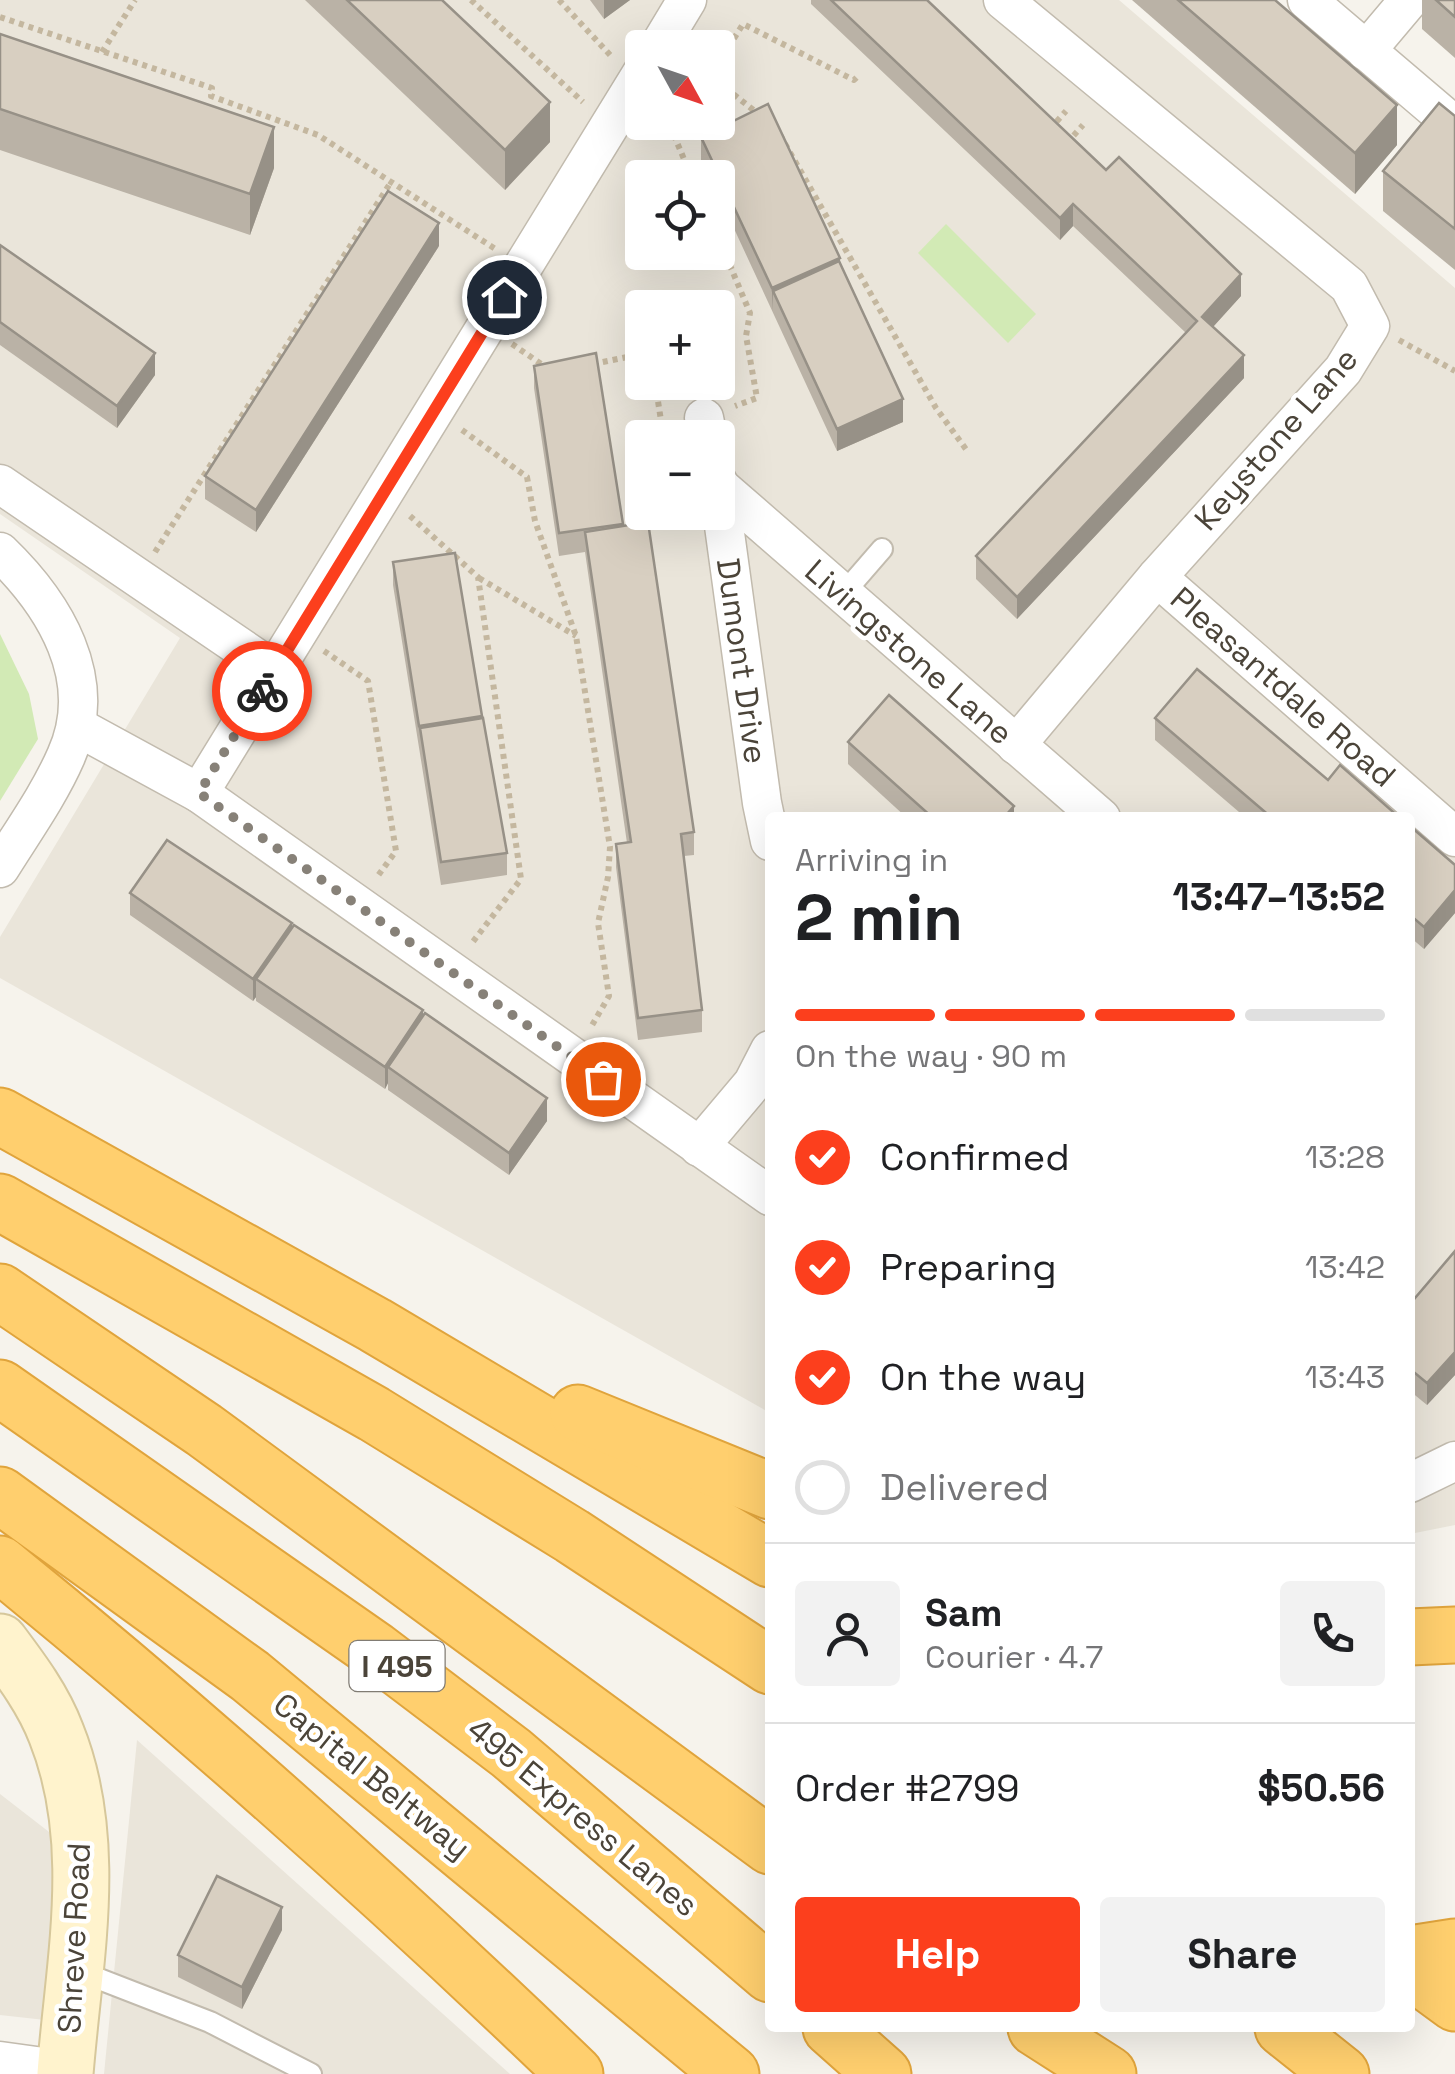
<!DOCTYPE html>
<html lang="en">
<head>
<meta charset="utf-8">
<style>
	:root { --surface:#fff; --page:#f2f2f2; --text:#202124; --muted:#757577; --line:#e0e0e0; --accent:#fc3f1d }
	body { margin:0; font-family:"Space Grotesk",sans-serif; background:var(--page); color:var(--text); height:100vh; display:flex; flex-direction:column; font-size:38px; white-space:nowrap }
	* { box-sizing:border-box; margin:0 }
	p { font-size:32px; color:var(--muted) }
	.icon { flex:none; width:55px; height:55px; fill:none; stroke:currentColor; stroke-width:2; stroke-linecap:round; stroke-linejoin:round }
	.map { position:relative; flex:1; overflow:hidden }
	.sheet { position:absolute; left:765px; top:812px; width:650px; height:1220px; display:flex; flex-direction:column; background:var(--surface); border-radius:10px; box-shadow:0 10px 40px #0002 }
	.sheet>* { flex:none }
	.needle { width:65px; rotate:130deg }
	.tools { position:absolute; left:625px; top:30px; display:grid; gap:20px }
	.tools a { display:grid; place-items:center; width:110px; height:110px; border-radius:10px; background:var(--surface); box-shadow:0 10px 40px #0002; font-size:50px }
	.pin { position:absolute; display:grid; place-items:center; width:85px; height:85px; color:#fff; margin:-42px; border:5px solid #fff; border-radius:50%; box-shadow:0 2px 10px #0007 }
	.courier { position:absolute; display:grid; place-items:center; width:100px; height:100px; margin:-50px; border:8px solid #fc3f1d; border-radius:50%; background:#fff; color:#222; box-shadow:0 2px 12px #0007 }
	.headline em { font-style:normal; font-weight:800 }
	.headline div { display:flex; flex-direction:column-reverse }
	.headline { display:flex; align-items:center; justify-content:space-between; height:170px; padding:0 30px }
	h1 { font-size:65px; font-weight:800; line-height:75px }
	.bar { display:grid; grid-template-columns:repeat(4,1fr); gap:15px 10px; align-content:center; height:120px; padding:0 30px }
	.bar i { height:12px; border-radius:8px; background:var(--line) }
	.bar .selected { background:var(--accent) }
	.bar p { grid-column:span 4 }
	.line { display:flex; align-items:center; gap:25px; padding:0 30px; border-top:2px solid var(--line) }
	.line div { flex:1 }
	.round { display:grid; place-items:center; flex:none; width:105px; height:105px; border-radius:10px; background:var(--page) }
	ol { padding:0 30px; list-style:none }
	li { display:flex; align-items:center; gap:30px; height:110px }
	li p { margin-inline-start:auto }
	li .icon { padding:10px; border-radius:50%; background:var(--accent); color:#fff; stroke-width:4 }
	li:last-child { color:var(--muted) }
	li i { width:55px; height:55px; border:5px solid var(--line); border-radius:50% }
	.button { display:flex; gap:20px; margin-top:auto; padding:20px 30px }
	.button a { flex:1; height:115px; border-radius:10px; background:var(--accent); color:#fff; font-size:40px; font-weight:800; line-height:115px; text-align:center }
	.button a+a { background:var(--page); color:var(--text) }
	.map>svg:first-child { display:block }
	.residential { fill:#eae5da; fill-rule:evenodd }
	.green { fill:#d2eab5 }
	.lines { fill:none; stroke-linecap:round; stroke-linejoin:round }
	.lane-casing { stroke:#c2bbae; stroke-width:24 }
	.street-casing { stroke:#c2bbae; stroke-width:41 }
	.secondary-casing { stroke:#d6c79b; stroke-width:59 }
	.highway-casing { stroke:#e0a43c; stroke-width:59 }
	.path { stroke:#c4b79f; stroke-width:6; stroke-dasharray:5 5; stroke-linecap:butt }
	.lane { stroke:#fff; stroke-width:20 }
	.street { stroke:#fff; stroke-width:38 }
	.secondary { stroke:#fff3cd; stroke-width:55 }
	.highway { stroke:#ffcf6e; stroke-width:55 }
	.wall { fill:#bab2a6 }
	.shaded-wall { fill:#979187 }
	.building { fill:#d8cfc1; stroke:#979187; stroke-width:2.5 }
	.done { stroke:#878178; stroke-width:10; stroke-dasharray:0 18 }
	.route { stroke:#fc3f1d; stroke-width:12 }
	.labels { text-anchor:middle; dominant-baseline:central; stroke-width:9; stroke-linejoin:round; paint-order:stroke }
	.shield { fill:#fff; stroke:#817c74; stroke-width:2.5 }
	.shield-label { font-size:30px; font-weight:bold; fill:#4b4439 }
	.street-label { font-size:32px; fill:#4b4439; stroke:#fff }
</style>
</head>
<body>
<div class="map">
<svg width="1455" height="2074" viewBox="0 0 1455 2074">
	<rect width="100%" height="100%" fill="#f6f3ec"/>
	<g class="residential">
		<path d="M 0,0 L 1119,0 L 1455,288 L 1455,1525 L 1410,1534 L 1410,818 L 770,818 L 770,1413 L 0,978 L 0,937 L 180,638 L 0,514 ZM 642,48 L 718,48 L 718,122 L 642,122 ZM 642,178 L 718,178 L 718,252 L 642,252 ZM 642,308 L 718,308 L 718,382 L 642,382 ZM 642,438 L 718,438 L 718,512 L 642,512 Z"/>
		<polygon points="137,1740 510,2074 104,2074"/>
		<polygon points="0,1794 71,1849 54,2021 0,2015"/>
	</g>
	<g class="green">
		<polygon points="946,224 1036,314 1008,343 918,253"/>
		<polygon points="0,634 29,694 38,739 0,801"/>
	</g>
	<g class="lines">
		<g class="lane-casing">
			<g id="lane">
				<polyline points="843,594 882,549"/>
				<polyline points="76,1970 210,2022 311,2074"/>
			</g>
		</g>
		<g class="street-casing">
			<g id="street">
				<polyline points="1003,0 1349,286 1370,326 1343,370 1157,577 1016,745"/>
				<polyline points="1307,0 1455,126"/>
				<polyline points="658,48 687,0"/>
				<polyline points="1366,51 1409,0"/>
				<polyline points="704,418 708,438"/>
				<polyline points="718,482 762,803 770,841"/>
				<polyline points="0,484 275,671"/>
				<polyline points="718,485 1101,818"/>
				<path d="M 0,552 C 54,604 101,679 66,756 C 49,795 23,831 0,868"/>
				<polyline points="1157,577 1455,837"/>
				<polyline points="76,726 199,793 770,1196"/>
				<polyline points="199,793 642,73"/>
				<polyline points="699,1147 753,1083 770,1050"/>
				<polyline points="1410,1483 1455,1461"/>
				<polyline points="0,2061 65,2070"/>
			</g>
		</g>
		<g class="secondary-casing">
			<path id="secondary" d="M 0,1642 C 21,1670 43,1699 56,1733 C 100,1842 74,1960 65,2074"/>
		</g>
		<g class="highway-casing">
			<g id="highway">
				<polyline points="0,1116 375,1325 770,1559"/>
				<polyline points="0,1202 374,1414 572,1536 770,1666"/>
				<polyline points="0,1292 204,1430 770,1846"/>
				<polyline points="0,1388 375,1650 511,1753 770,1974"/>
				<polyline points="578,1413 770,1491"/>
				<polyline points="0,1495 250,1676 731,2074"/>
				<path d="M 0,1564 C 199,1726 390,1896 575,2074"/>
				<polyline points="1410,1637 1455,1635"/>
				<polyline points="1410,1954 1455,1947"/>
				<polyline points="1410,1970 1455,2003"/>
				<polyline points="831,2028 883,2074"/>
				<polyline points="1036,2028 1108,2074"/>
				<polyline points="1283,2028 1341,2074"/>
			</g>
		</g>
		<g class="path">
			<polyline points="471,0 583,102"/>
			<polyline points="559,0 612,57"/>
			<polyline points="0,17 212,88 211,96 318,135 497,250"/>
			<polyline points="102,52 135,0"/>
			<polyline points="718,64 743,24 854,80 857,77"/>
			<polyline points="718,82 761,116"/>
			<polyline points="659,122 673,133 692,178"/>
			<polyline points="1050,129 1066,111"/>
			<polyline points="780,135 936,408 968,452"/>
			<polyline points="1067,143 1083,125"/>
			<polyline points="718,237 750,313 746,336 757,398 735,406"/>
			<polyline points="1399,340 1455,371"/>
			<polyline points="512,344 547,368"/>
			<polyline points="593,364 642,354"/>
			<polyline points="655,382 662,427 670,425"/>
			<polyline points="462,430 527,477 535,521 576,636 610,847 608,877 598,923 609,996 591,1027"/>
			<polyline points="410,516 478,577 521,879 472,943"/>
			<polyline points="155,552 391,182"/>
			<polyline points="479,578 576,636"/>
			<polyline points="324,651 368,681 396,851 377,877"/>
		</g>
		<use href="#lane" class="lane"/>
		<use href="#street" class="street"/>
		<use href="#secondary" class="secondary"/>
		<use href="#highway" class="highway"/>
	</g>
	<g class="wall">
		<polygon points="305,0 442,0 550,142 505,190"/>
		<polygon points="590,0 630,0 604,19"/>
		<polygon points="811,0 927,0 1241,296 1213,327 1244,378 1017,619 976,579 976,556 1186,333 1073,226 1060,240 811,4"/>
		<polygon points="1132,0 1275,0 1397,145 1355,194"/>
		<polygon points="1422,0 1455,0 1455,58 1422,29"/>
		<polygon points="0,34 274,168 250,235 0,150"/>
		<polygon points="1455,116 1455,270 1383,211 1383,171"/>
		<polygon points="701,137 840,263 903,422 837,451 718,194 718,178 710,178 701,160"/>
		<polygon points="0,245 155,375 117,428 0,345"/>
		<polygon points="439,246 256,532 205,499 205,476"/>
		<polygon points="596,353 623,526 694,832 694,855 684,856 702,1010 702,1032 638,1040 616,867 616,844 627,843 585,552 559,556 534,388 534,366"/>
		<polygon points="455,553 482,719 507,853 507,875 441,885 393,585 393,562"/>
		<polygon points="1155,718 1328,780 1400,818 1246,818 1155,740"/>
		<polygon points="848,742 1014,818 907,818 848,764"/>
		<polygon points="1410,826 1455,865 1455,913 1424,949 1410,937"/>
		<polygon points="130,893 292,928 423,1016 547,1121 509,1175 388,1090 388,1083 385,1089 256,1001 256,997 253,1001 130,915"/>
		<polygon points="1455,1251 1455,1375 1427,1405 1410,1391 1410,1304"/>
		<polygon points="282,1930 242,2009 178,1977 178,1955"/>
	</g>
	<g class="shaded-wall">
		<polygon points="604,0 630,0 604,19"/>
		<polygon points="550,102 550,142 505,190 505,150"/>
		<polygon points="1397,105 1397,145 1355,194 1355,153"/>
		<polygon points="274,127 274,168 250,235 250,194"/>
		<polygon points="1073,204 1073,226 1060,240 1060,218"/>
		<polygon points="439,223 439,246 256,532 256,510"/>
		<polygon points="840,258 840,280 773,291 772,311 772,288"/>
		<polygon points="1241,274 1241,296 1202,339 1202,317"/>
		<polygon points="155,353 155,375 117,428 117,406"/>
		<polygon points="1244,355 1244,378 1017,619 1017,597"/>
		<polygon points="903,399 903,422 837,451 837,429"/>
		<polygon points="1014,806 1014,818 1006,818 1006,815"/>
		<polygon points="1455,890 1455,913 1424,949 1424,927"/>
		<polygon points="292,923 292,946 256,979 256,997 253,1001 253,979"/>
		<polygon points="423,1010 423,1033 388,1067 388,1083 385,1089 385,1067"/>
		<polygon points="547,1098 547,1121 509,1175 509,1153"/>
		<polygon points="1455,1352 1455,1375 1427,1405 1427,1383"/>
		<polygon points="282,1907 282,1930 242,2009 242,1987"/>
	</g>
	<g class="building">
		<polygon points="347,0 442,0 550,102 505,150"/>
		<polygon points="831,0 927,0 1106,170 1119,157 1241,274 1202,317 1244,355 1017,597 976,556 1197,321 1073,204 1060,218"/>
		<polygon points="1178,0 1275,0 1397,105 1355,153"/>
		<polygon points="1436,0 1455,0 1455,17"/>
		<polygon points="0,34 274,127 250,194 0,109"/>
		<polygon points="1439,103 1455,116 1455,229 1383,171"/>
		<polygon points="768,104 840,258 772,288 701,137"/>
		<polygon points="388,191 439,223 256,510 205,476"/>
		<polygon points="0,245 155,353 117,406 0,322"/>
		<polygon points="839,261 903,399 837,429 773,291"/>
		<polygon points="596,353 623,524 559,533 534,366"/>
		<polygon points="648,522 694,832 681,834 702,1010 638,1018 616,844 631,842 585,532"/>
		<polygon points="455,553 482,716 419,726 393,562"/>
		<polygon points="1197,669 1328,780 1340,765 1400,818 1272,818 1155,718"/>
		<polygon points="889,695 1014,806 1006,815 1010,818 933,818 848,742"/>
		<polygon points="483,718 507,853 441,862 420,728"/>
		<polygon points="1410,826 1455,865 1455,890 1424,927 1410,915"/>
		<polygon points="167,840 292,923 253,979 130,893"/>
		<polygon points="294,925 423,1010 385,1067 256,979"/>
		<polygon points="425,1013 547,1098 509,1153 388,1067"/>
		<polygon points="1455,1251 1455,1352 1427,1383 1410,1369 1410,1304"/>
		<polygon points="217,1876 282,1907 242,1987 178,1955"/>
	</g>
	<g class="lines">
		<polyline class="done" points="262,691 199,793 603,1079"/>
		<polyline class="route" points="262,691 504,297"/>
	</g>
	<g class="labels">
		<rect class="shield" x="349.5" y="1641" width="95" height="50" rx="8"/>
		<g class="shield-label">
			<text x="397" y="1666">I 495</text>
		</g>
		<g class="street-label">
			<text transform="translate(1276 439) rotate(-49)">Keystone Lane</text>
			<text transform="translate(909 652) rotate(41)">Livingstone Lane</text>
			<text transform="translate(742 661) rotate(82)">Dumont Drive</text>
			<text transform="translate(1283 687) rotate(41)">Pleasantdale Road</text>
			<text transform="translate(372 1776) rotate(39)">Capital Beltway</text>
			<text transform="translate(583 1817) rotate(40)">495 Express Lanes</text>
			<text transform="translate(74 1938) rotate(-87)">Shreve Road</text>
		</g>
	</g>
</svg>
<div class="tools">
<a><svg class="needle" viewBox="-14 -14 28 28"><path d="M0-13l5 13h-10z" fill="#e53935"/><path d="M0 13l5-13h-10z" fill="#757577"/></svg></a>
<a><svg class="icon" aria-label="locate" viewBox="0 0 24 24"><circle cx="12" cy="12" r="6"/><path d="M12 2v4M12 18v4M2 12h4M18 12h4"/></svg></a>
<a>+</a>
<a>−</a>
</div>
<div class="pin" style="left:603px;top:1079px;background:#ea580c"><svg class="icon" aria-label="bag" viewBox="0 0 24 24"><path d="M5 8h14l-1 12H6zM9 8a3 3 0 0 1 6 0"/></svg></div>
<div class="pin" style="left:504px;top:297px;background:#1f2937"><svg class="icon" aria-label="home" viewBox="0 0 24 24"><path d="M3 11l9-7 9 7M6 9v11h12V9"/></svg></div>
<div class="courier" style="left:262px;top:691px"><svg class="icon" aria-label="bike" viewBox="0 0 24 24"><circle cx="6" cy="16" r="4"/><circle cx="18" cy="16" r="4"/><path d="M6 16l4-8h5l3 8M10 8l3 8H6M13 5h3"/></svg></div>
<section class="sheet">
<div class="headline"><div><h1>2 min</h1><p>Arriving in</p></div><em>13:47–13:52</em></div>
<div class="bar"><i class="selected"></i><i class="selected"></i><i class="selected"></i><i></i><p>On the way · 90 m</p></div>
<ol>
<li><svg class="icon" aria-label="check" viewBox="0 0 24 24"><path d="M5 12l5 5 9-10"/></svg>Confirmed<p>13:28</p></li>
<li><svg class="icon" aria-label="check" viewBox="0 0 24 24"><path d="M5 12l5 5 9-10"/></svg>Preparing<p>13:42</p></li>
<li><svg class="icon" aria-label="check" viewBox="0 0 24 24"><path d="M5 12l5 5 9-10"/></svg>On the way<p>13:43</p></li>
<li><i></i>Delivered</li>
</ol>
<div class="line" style="height:180px"><a class="round"><svg class="icon" aria-label="person" viewBox="0 0 24 24"><circle cx="12" cy="8" r="4"/><path d="M4 21q1-7 8-7t8 7"/></svg></a><div><b>Sam</b><p>Courier · 4.7</p></div><a class="round"><svg class="icon" aria-label="phone" viewBox="0 0 24 24"><path d="M5 4h4l2 5-3 2q2 4 5 5l2-3 5 2v4C11 20 4 13 5 4z"/></svg></a></div>
<div class="line" style="height:130px"><div>Order #2799</div><b>$50.56</b></div>
<div class="button"><a>Help</a><a>Share</a></div>
</section>
</div>
</body>
</html>
